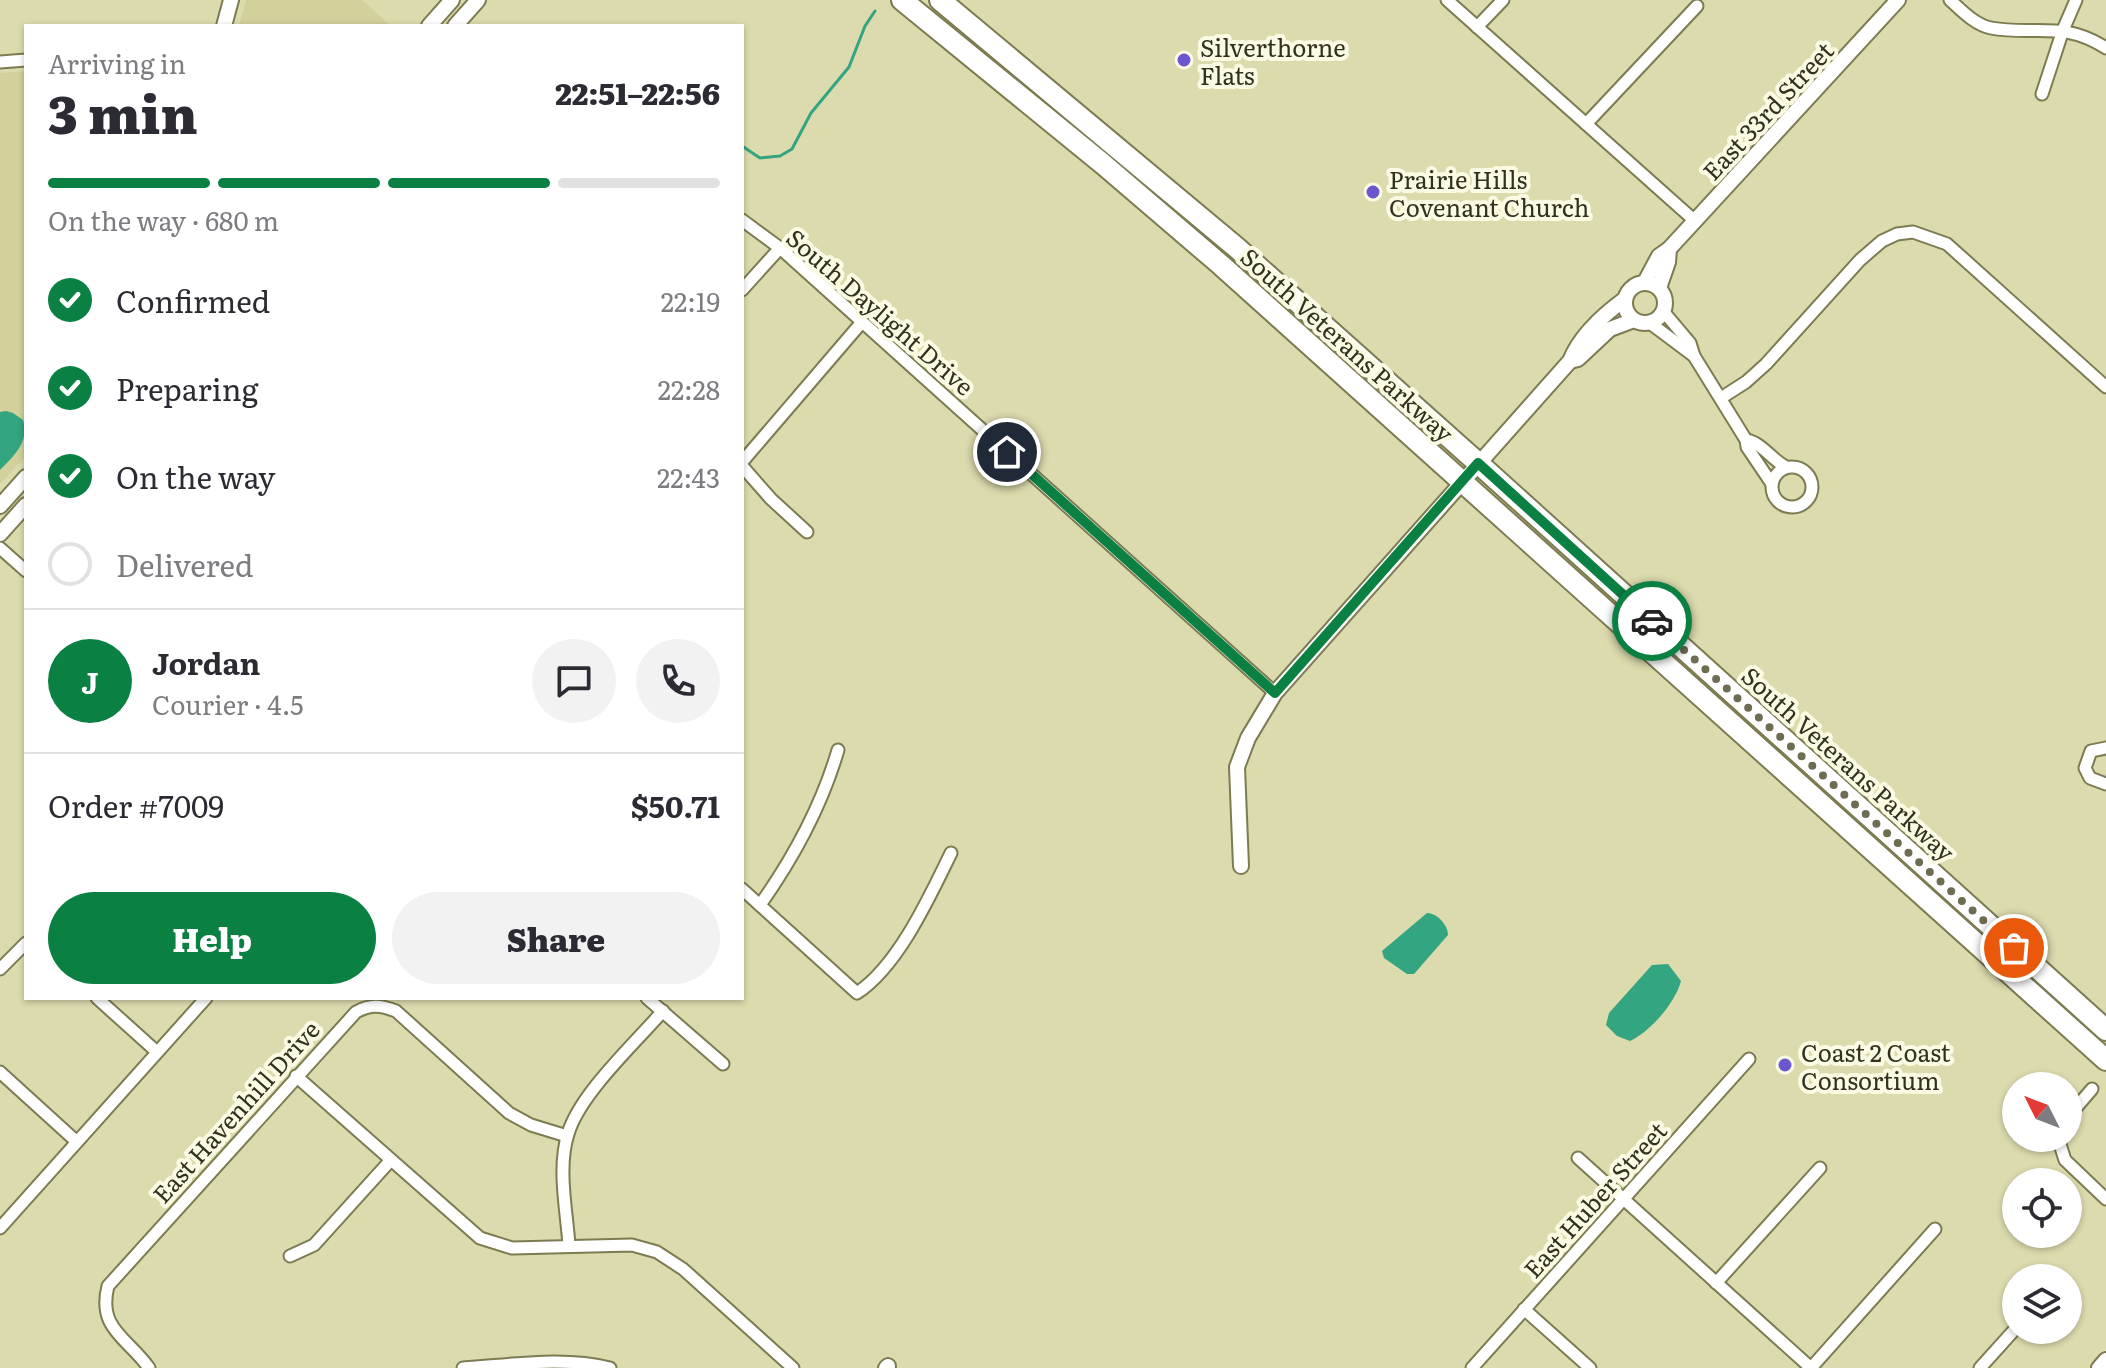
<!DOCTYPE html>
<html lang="en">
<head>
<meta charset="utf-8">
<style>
	:root { --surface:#fff; --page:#f2f2f3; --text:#2b2b33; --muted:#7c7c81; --line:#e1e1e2; --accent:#0b8043 }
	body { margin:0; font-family:Literata,serif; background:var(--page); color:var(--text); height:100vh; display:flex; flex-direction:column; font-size:30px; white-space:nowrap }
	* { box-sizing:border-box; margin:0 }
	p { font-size:26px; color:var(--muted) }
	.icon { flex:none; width:44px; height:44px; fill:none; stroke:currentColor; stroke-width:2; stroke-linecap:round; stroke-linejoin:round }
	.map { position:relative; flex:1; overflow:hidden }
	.side { position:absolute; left:24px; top:24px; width:720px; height:976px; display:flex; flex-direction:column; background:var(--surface); border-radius:0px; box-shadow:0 2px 6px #0004 }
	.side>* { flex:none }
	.needle { width:52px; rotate:312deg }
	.buttons { position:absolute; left:2002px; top:1072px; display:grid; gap:16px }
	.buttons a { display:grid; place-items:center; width:80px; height:80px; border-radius:50%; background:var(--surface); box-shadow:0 2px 6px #0004; font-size:40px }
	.pin { position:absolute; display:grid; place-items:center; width:68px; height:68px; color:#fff; margin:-34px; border:4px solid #fff; border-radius:50%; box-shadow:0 2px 8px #0007 }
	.courier { position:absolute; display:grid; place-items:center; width:80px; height:80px; margin:-40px; border:6px solid #0b8043; border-radius:50%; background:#fff; color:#222; box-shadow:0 2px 10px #0007 }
	.head em { font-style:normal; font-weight:800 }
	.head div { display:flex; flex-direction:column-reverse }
	.head { display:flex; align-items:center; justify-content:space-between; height:136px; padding:0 24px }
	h1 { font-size:52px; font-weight:800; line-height:60px }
	.bar { display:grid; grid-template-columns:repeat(4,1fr); gap:12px 8px; align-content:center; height:96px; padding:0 24px }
	.bar i { height:10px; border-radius:6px; background:var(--line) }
	.bar .active { background:var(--accent) }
	.bar p { grid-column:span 4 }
	.line { display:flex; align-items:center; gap:20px; padding:0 24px; border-top:2px solid var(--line) }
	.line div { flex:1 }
	.round { display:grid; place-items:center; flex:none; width:84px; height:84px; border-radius:42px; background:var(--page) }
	ol { padding:0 24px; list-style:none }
	li { display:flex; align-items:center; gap:24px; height:88px }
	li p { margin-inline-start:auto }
	li .icon { padding:8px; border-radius:50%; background:var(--accent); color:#fff; stroke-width:4 }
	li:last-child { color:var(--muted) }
	li i { width:44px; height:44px; border:4px solid var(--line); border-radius:50% }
	.action { display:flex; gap:16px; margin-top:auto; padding:16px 24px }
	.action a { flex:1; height:92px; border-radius:48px; background:var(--accent); color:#fff; font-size:32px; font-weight:800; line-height:92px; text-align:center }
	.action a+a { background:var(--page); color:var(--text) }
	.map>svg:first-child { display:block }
	.built { fill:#d2d19c }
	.water { fill:#33a580 }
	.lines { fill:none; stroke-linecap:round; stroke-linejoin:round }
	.stream { stroke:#33a580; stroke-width:3 }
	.street-casing { stroke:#7c7b51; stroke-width:15 }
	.secondary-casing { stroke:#7c7b51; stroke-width:18 }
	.highway-casing { stroke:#7c7b51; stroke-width:24 }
	.street { stroke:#fff; stroke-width:11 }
	.secondary { stroke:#fff; stroke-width:14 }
	.highway { stroke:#fff; stroke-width:20 }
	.done { stroke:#6e6c52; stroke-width:8; stroke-dasharray:0 14.4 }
	.route { stroke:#0b8043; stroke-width:10 }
	.poi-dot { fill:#6c57d0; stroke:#fbfbe4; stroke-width:3 }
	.labels { text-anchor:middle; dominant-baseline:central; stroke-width:8; stroke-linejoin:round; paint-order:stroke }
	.poi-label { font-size:24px; fill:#323120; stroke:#fbfbe4; text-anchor:start }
	.street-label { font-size:24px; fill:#323120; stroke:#fbfbe4 }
</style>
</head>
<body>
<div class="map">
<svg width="2106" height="1368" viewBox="0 0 2106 1368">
	<rect width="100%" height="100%" fill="#dcdbae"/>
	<g class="built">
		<polygon points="246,0 362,0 391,26 239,26"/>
		<polygon points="26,71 26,456 0,484 0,73"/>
	</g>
	<g class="water">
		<path d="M 6,411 L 13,413 L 23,420 C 30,441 14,456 0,470 L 0,412 Z"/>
		<path d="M 1427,913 C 1437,913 1448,925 1448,935 L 1414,974 L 1407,974 L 1384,958 L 1382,951 Z"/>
		<path d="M 1668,964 L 1681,981 C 1675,1003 1651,1031 1630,1041 L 1617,1036 L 1606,1025 L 1609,1013 L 1652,965 Z"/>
	</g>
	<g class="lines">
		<polyline class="stream" points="742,146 760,158 780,156 792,149 811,113 849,67 865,26 875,11"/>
		<g class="street-casing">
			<g id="street">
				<polyline points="1447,0 1695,221"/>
				<path d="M 1950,0 C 1961,10 1975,25 1991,28 C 2035,36 2063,20 2106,48"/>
				<polyline points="1477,27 1503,0"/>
				<polyline points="0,62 26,60"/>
				<polyline points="2042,94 2063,30 2076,0"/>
				<polyline points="1586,124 1697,6"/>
				<polyline points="742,220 780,248 1275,693"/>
				<polyline points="742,290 780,248"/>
				<polyline points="1663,311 1690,343 1694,356 1746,440 1747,447 1772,484"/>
				<polyline points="1650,323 1694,356"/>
				<polyline points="1721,398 1746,382 1766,364 1860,260 1882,241 1897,234 1913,232 1947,244 2106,387"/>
				<path d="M 1746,440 C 1761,442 1772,460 1786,467"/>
				<polyline points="742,462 862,322"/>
				<polyline points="742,466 771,499 807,532"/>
				<circle cx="1792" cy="487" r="20"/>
				<polyline points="0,548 26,571"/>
				<polyline points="2106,748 2091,751 2085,768 2090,778 2106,784"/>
				<path d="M 742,889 L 857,993 C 898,966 929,898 951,853"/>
				<path d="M 760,905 C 794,857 821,808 838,750"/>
				<polyline points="0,969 26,943"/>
				<polyline points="97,998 157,1052"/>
				<polyline points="647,998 723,1064"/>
				<polyline points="0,1072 77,1142"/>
				<polyline points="296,1076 480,1238 512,1248 632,1245 657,1252 683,1269 793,1368"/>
				<polyline points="2068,1117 2092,1089"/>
				<polyline points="2058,1138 2065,1160 2106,1199"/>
				<polyline points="1578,1158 1811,1368"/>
				<polyline points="0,1228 206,998"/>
				<path d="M 569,1246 C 567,1212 557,1168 568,1134 C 579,1095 634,1044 663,1011"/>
				<polyline points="290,1256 314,1245 390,1161"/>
				<polyline points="1716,1283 1820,1168"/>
				<polyline points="1524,1309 1590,1368"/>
				<path d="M 149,1368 C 128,1338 97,1329 108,1286 L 356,1012 C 371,1004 380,1005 396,1011 L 509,1113 L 531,1125 L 567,1136"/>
				<path d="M 463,1368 C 511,1365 563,1356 610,1368"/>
				<polyline points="1472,1368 1749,1059"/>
				<polyline points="1811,1368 1935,1229"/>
				<polyline points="1980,1368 2016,1328"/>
			</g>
		</g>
		<g class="secondary-casing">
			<g id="secondary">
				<polyline points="224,26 231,0"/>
				<polyline points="429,26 452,0"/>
				<polyline points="455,26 478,0"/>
				<polyline points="1645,282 1659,256 1669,249 1898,0"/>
				<circle cx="1645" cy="303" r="20"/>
				<polyline points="1659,288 1668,262 1669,249"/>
				<polyline points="1570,361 1578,359 1610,329 1634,320"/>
				<polyline points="0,506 26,477"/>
				<polyline points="0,534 26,505"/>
				<path d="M 1241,866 L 1237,767 L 1248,738 L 1275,693 L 1570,361 C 1580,336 1603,315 1625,299"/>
				<polyline points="886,1368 888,1366"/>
				<polyline points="2099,1368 2106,1360"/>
			</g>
		</g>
		<g class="highway-casing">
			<g id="highway">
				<polyline points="902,0 1103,164 1221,265 2106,1060"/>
				<polyline points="940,0 1237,248 1478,463 2106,1030"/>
			</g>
		</g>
		<use href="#street" class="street"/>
		<use href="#secondary" class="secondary"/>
		<use href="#highway" class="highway"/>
	</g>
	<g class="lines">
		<polyline class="done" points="1652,621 2014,948"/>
		<polyline class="route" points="1007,452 1275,693 1478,463 1652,621"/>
	</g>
	<g class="poi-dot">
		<circle cx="1184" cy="60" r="8"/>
		<circle cx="1373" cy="192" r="8"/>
		<circle cx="1785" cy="1065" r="8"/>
	</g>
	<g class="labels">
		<g class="poi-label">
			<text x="1200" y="46">Silverthorne<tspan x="1200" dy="28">Flats</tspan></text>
			<text x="1389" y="178">Prairie Hills<tspan x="1389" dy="28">Covenant Church</tspan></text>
			<text x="1801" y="1051">Coast 2 Coast<tspan x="1801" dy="28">Consortium</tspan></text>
		</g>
		<g class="street-label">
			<text transform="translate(1767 110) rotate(-47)">East 33rd Street</text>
			<text transform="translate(881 311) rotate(41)">South Daylight Drive</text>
			<text transform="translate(1348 344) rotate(42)">South Veterans Parkway</text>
			<text transform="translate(1849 763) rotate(42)">South Veterans Parkway</text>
			<text transform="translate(235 1111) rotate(-48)">East Havenhill Drive</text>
			<text transform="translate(1594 1199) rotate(-48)">East Huber Street</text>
		</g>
	</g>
</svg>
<div class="buttons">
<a><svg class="needle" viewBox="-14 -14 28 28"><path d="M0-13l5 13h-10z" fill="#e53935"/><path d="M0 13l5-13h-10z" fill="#7c7c81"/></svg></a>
<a><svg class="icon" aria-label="locate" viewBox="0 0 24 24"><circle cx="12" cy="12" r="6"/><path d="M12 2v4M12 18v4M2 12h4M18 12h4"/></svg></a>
<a><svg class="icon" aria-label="layers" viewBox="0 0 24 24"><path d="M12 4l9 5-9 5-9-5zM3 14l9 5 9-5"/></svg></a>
</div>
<div class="pin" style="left:2014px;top:948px;background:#ea580c"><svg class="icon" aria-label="bag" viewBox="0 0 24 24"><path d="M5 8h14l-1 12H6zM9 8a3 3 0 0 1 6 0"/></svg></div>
<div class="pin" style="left:1007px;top:452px;background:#1f2937"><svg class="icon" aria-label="home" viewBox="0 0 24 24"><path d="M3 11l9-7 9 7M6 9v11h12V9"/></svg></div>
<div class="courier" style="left:1652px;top:621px"><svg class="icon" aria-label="car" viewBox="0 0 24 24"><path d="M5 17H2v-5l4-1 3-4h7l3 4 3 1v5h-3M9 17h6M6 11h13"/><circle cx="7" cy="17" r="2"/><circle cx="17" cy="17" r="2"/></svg></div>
<section class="side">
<div class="head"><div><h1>3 min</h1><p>Arriving in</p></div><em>22:51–22:56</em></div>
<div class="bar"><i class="active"></i><i class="active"></i><i class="active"></i><i></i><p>On the way · 680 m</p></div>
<ol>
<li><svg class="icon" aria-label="check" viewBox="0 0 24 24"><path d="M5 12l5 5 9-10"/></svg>Confirmed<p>22:19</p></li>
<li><svg class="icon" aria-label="check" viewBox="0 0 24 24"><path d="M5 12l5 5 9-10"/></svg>Preparing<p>22:28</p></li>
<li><svg class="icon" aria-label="check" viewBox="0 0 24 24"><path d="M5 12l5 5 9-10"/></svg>On the way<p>22:43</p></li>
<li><i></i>Delivered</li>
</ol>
<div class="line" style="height:144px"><b class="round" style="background:var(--accent);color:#fff">J</b><div><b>Jordan</b><p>Courier · 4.5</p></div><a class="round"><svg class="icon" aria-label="chat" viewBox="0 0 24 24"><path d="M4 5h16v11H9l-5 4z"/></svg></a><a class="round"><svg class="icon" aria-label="phone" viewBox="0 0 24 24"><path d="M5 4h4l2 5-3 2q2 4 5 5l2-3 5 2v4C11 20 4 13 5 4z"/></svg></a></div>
<div class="line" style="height:104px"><div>Order #7009</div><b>$50.71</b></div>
<div class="action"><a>Help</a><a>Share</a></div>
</section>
</div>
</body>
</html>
